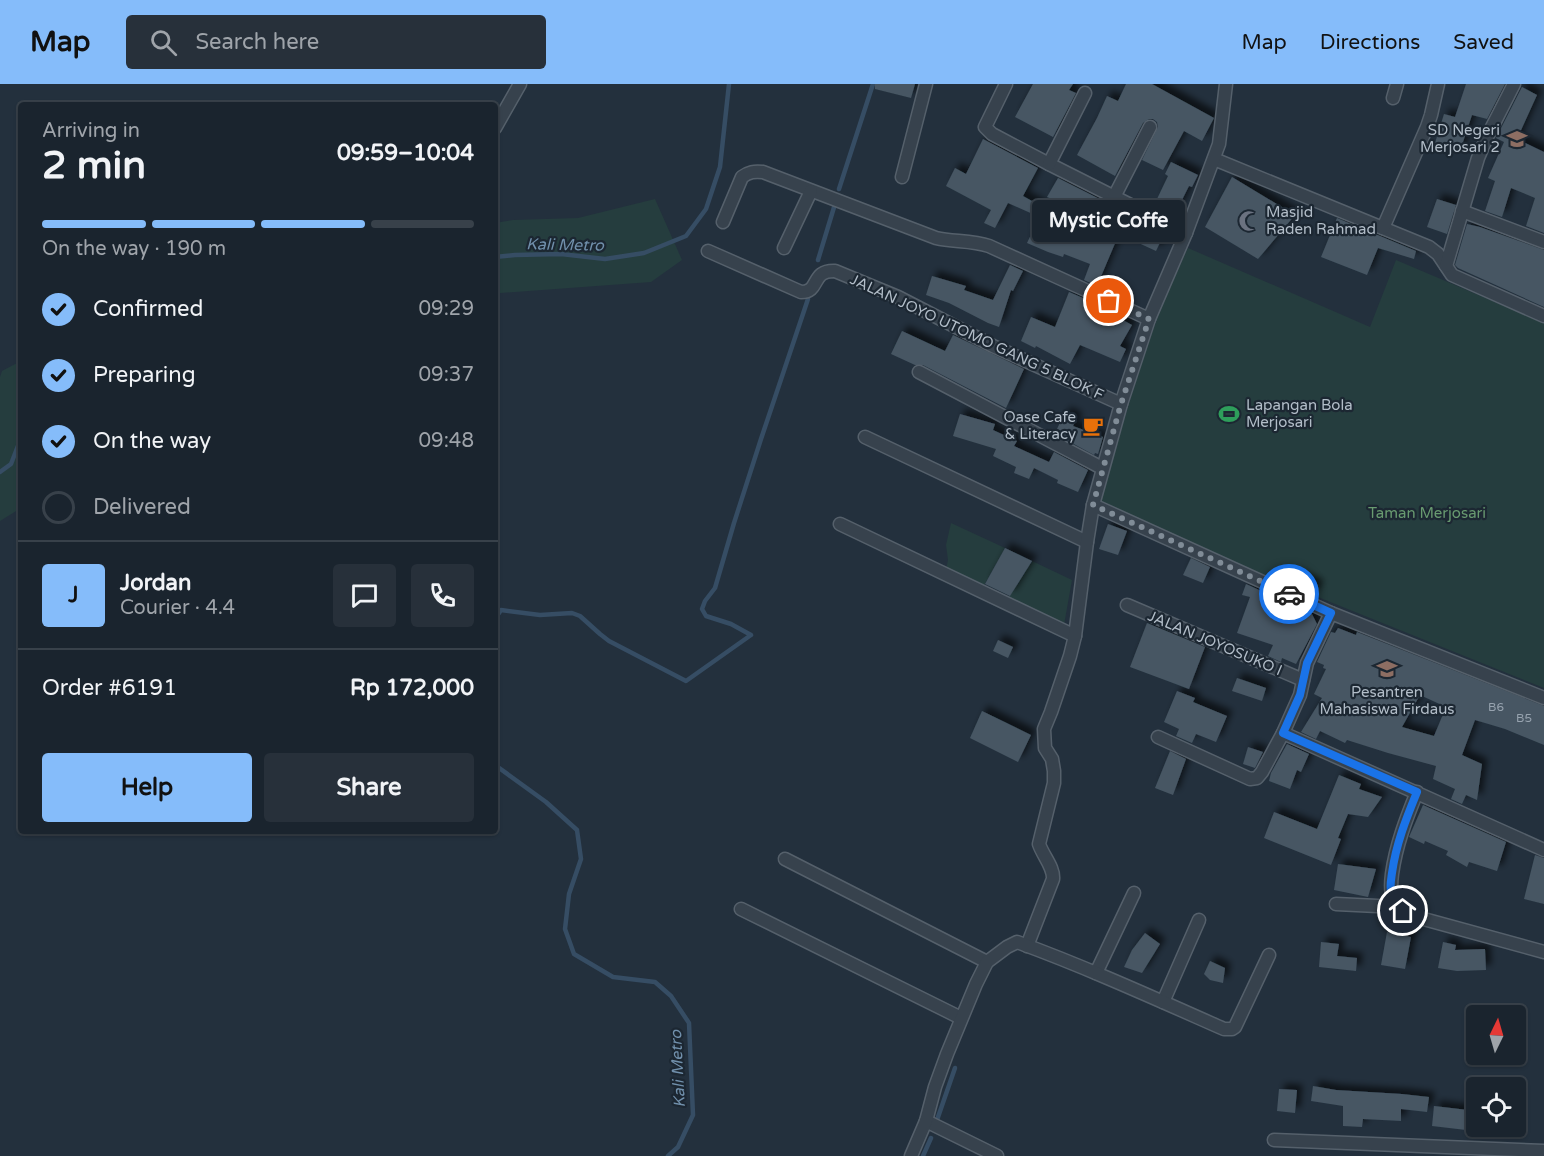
<!DOCTYPE html>
<html lang="en">
<head>
<meta charset="utf-8">
<style>
	:root { --surface:#1a242e; --page:#27303a; --text:#f1f3f6; --muted:#9fa4aa; --line:#38414a; --accent:#85bcfa }
	body { margin:0; font-family:"Varela Round",sans-serif; background:var(--page); color:var(--text); height:100vh; display:flex; flex-direction:column; font-size:22px; white-space:nowrap }
	* { box-sizing:border-box; margin:0 }
	p { font-size:20px; color:var(--muted) }
	.icon { flex:none; width:33px; height:33px; fill:none; stroke:currentColor; stroke-width:2; stroke-linecap:round; stroke-linejoin:round }
	.map { position:relative; flex:1; overflow:hidden }
	.panel { position:absolute; left:18px; top:18px; width:480px; height:732px; display:flex; flex-direction:column; background:var(--surface); border-radius:6px; box-shadow:0 2px 4px #0004,0 0 0 2px var(--line) }
	.panel>* { flex:none }
	.needle { width:39px; rotate:5deg }
	.buttons { position:absolute; left:1466px; top:921px; display:grid; gap:12px }
	.buttons a { display:grid; place-items:center; width:60px; height:60px; border-radius:6px; background:var(--surface); box-shadow:0 2px 4px #0004,0 0 0 2px var(--line); font-size:30px }
	.pin { position:absolute; display:grid; place-items:center; width:51px; height:51px; color:#fff; margin:-26px; border:3px solid #fff; border-radius:50%; box-shadow:0 2px 6px #0007 }
	.courier { position:absolute; display:grid; place-items:center; width:60px; height:60px; margin:-30px; border:4px solid #1a73e8; border-radius:50%; background:#fff; color:#222; box-shadow:0 2px 8px #0007 }
	.bubble { position:absolute; height:42px; border-radius:6px; background:var(--surface); box-shadow:0 2px 4px #0004,0 0 0 2px var(--line); font-size:20px; font-weight:700; line-height:42px; text-align:center }
	.summary em { font-style:normal; font-weight:700 }
	.summary div { display:flex; flex-direction:column-reverse }
	.summary { display:flex; align-items:center; justify-content:space-between; height:102px; padding:0 24px }
	h1 { font-size:39px; font-weight:700; line-height:45px }
	.bar { display:grid; grid-template-columns:repeat(4,1fr); gap:9px 6px; align-content:center; height:72px; padding:0 24px }
	.bar i { height:8px; border-radius:4px; background:var(--line) }
	.bar .on { background:var(--accent) }
	.bar p { grid-column:span 4 }
	.line { display:flex; align-items:center; gap:15px; padding:0 24px; border-top:2px solid var(--line) }
	.line div { flex:1 }
	.round { display:grid; place-items:center; flex:none; width:63px; height:63px; border-radius:6px; background:var(--page) }
	ol { padding:0 24px; list-style:none }
	li { display:flex; align-items:center; gap:18px; height:66px }
	li p { margin-inline-start:auto }
	li .icon { padding:6px; border-radius:50%; background:var(--accent); color:#111; stroke-width:4 }
	li:last-child { color:var(--muted) }
	li i { width:33px; height:33px; border:3px solid var(--line); border-radius:50% }
	.action { display:flex; gap:12px; margin-top:auto; padding:12px 24px }
	.action a { flex:1; height:69px; border-radius:6px; background:var(--accent); color:#111; font-size:24px; font-weight:700; line-height:69px; text-align:center }
	.action a+a { background:var(--page); color:var(--text) }
	header { display:flex; align-items:center; gap:36px; box-sizing:border-box; height:84px; padding:0 30px; background:var(--accent); color:#111 }
	header strong { font-size:28px }
	nav { display:flex; gap:33px; margin-inline-start:auto; font-size:21px }
	.search { width:420px; height:54px; background:var(--page); display:flex; align-items:center; gap:15px; box-sizing:border-box; padding:0 21px; border-radius:6px; color:var(--muted); font-size:22px }
	.map>svg:first-child { display:block }
	.green { fill:#253d3e }
	.lines { fill:none; stroke-linecap:round; stroke-linejoin:round }
	.stream { stroke:#364d64; stroke-width:4.5 }
	.building { fill:#465663; fill-rule:evenodd; filter:url(#shadow) }
	.street-casing { stroke:#55606b; stroke-width:15 }
	.street { stroke:#37424d; stroke-width:12 }
	.done { stroke:#808c97; stroke-width:6; stroke-dasharray:0 10.8 }
	.route { stroke:#1a73e8; stroke-width:8 }
	.labels { text-anchor:middle; dominant-baseline:central; stroke-width:4.5; stroke-linejoin:round; paint-order:stroke }
	.number-label { font-size:12px; fill:#97a3af }
	.poi-label { font-size:15px; fill:#b2bdc8; stroke:#1c2732; text-anchor:end }
	.street-label { font-size:15px; fill:#b2bdc8; stroke:#1c2732 }
	.park-label { font-size:15px; fill:#689a70; stroke:#1c2732 }
	.water-label { font-size:16px; font-style:italic; fill:#7190ac; stroke:#1c2732 }
</style>
</head>
<body>
<header>
<strong>Map</strong>
<div class="search"><svg class="icon" aria-label="search" viewBox="0 0 24 24"><circle cx="10" cy="10" r="6"/><path d="M15 15l6 6"/></svg>Search here</div>
<nav><a>Map</a><a>Directions</a><a>Saved</a></nav>
</header>
<div class="map">
<svg width="1544" height="1072" viewBox="0 0 1544 1072">
	<defs>
		<filter id="shadow"><feDropShadow dx="5.5" dy="-5.5" stdDeviation="3" flood-color="#0009"/></filter>
	</defs>
	<rect width="100%" height="100%" fill="#23303d"/>
	<g class="green">
		<polygon points="655,115 682,176 651,198 500,209 495,215 495,139 513,136 578,134"/>
		<path d="M 1188,164 L 1370,243 L 1396,176 L 1544,239 L 1544,604 L 1258,489 L 1103,420 L 1101,416 C 1116,363 1131,310 1149,257 C 1160,225 1174,194 1188,164 Z"/>
		<polygon points="21,277 21,424 0,437 0,293 2,287"/>
		<polygon points="951,439 1005,464 983,503 946,486 948,476 946,461"/>
		<polygon points="1032,477 1072,496 1064,541 1007,516"/>
	</g>
	<g class="lines">
		<g class="stream">
			<polyline points="839,105 873,0"/>
			<polyline points="495,173 515,171 561,170 605,175 644,169 686,152 706,125 720,83 729,0"/>
			<polyline points="818,176 835,120"/>
			<polyline points="0,388 11,380 21,354"/>
			<polyline points="495,535 501,526 540,531 572,529 580,532 600,550 609,557 686,597 751,551 731,540 706,532 702,525 705,517 715,504 734,439 761,355 808,215"/>
			<polyline points="495,681 546,718 577,746 581,775 569,810 565,845 574,870 613,893 655,898 671,912 689,939 693,1031 678,1063 668,1072"/>
			<polyline points="937,1036 955,984"/>
			<polyline points="923,1072 931,1054"/>
		</g>
	</g>
	<g class="building">
		<polygon points="875,0 915,0 911,14 875,5"/>
		<polygon points="1033,0 1073,0 1069,6 1076,9 1053,53 1015,33"/>
		<polygon points="1126,0 1152,0 1214,34 1202,57 1184,47 1163,86 1142,76 1158,43 1157,38 1153,35 1149,35 1143,39 1115,92 1077,71 1097,34 1107,12 1118,17"/>
		<polygon points="1466,0 1505,0 1487,35 1472,31 1460,67 1435,59 1444,30 1455,33"/>
		<polygon points="1522,3 1537,11 1517,55 1544,68 1544,149 1526,142 1535,114 1511,104 1502,133 1485,127 1495,97 1488,94 1504,58 1496,54"/>
		<polygon points="983,55 1038,84 1023,112 1048,126 1044,135 1008,119 995,144 984,139 991,126 946,102 955,84 966,90"/>
		<polygon points="1171,78 1198,91 1192,103 1189,102 1177,126 1157,115 1168,92 1165,90"/>
		<polygon points="1232,93 1295,131 1258,175 1205,143"/>
		<polygon points="1058,94 1165,148 1156,167 1119,150 1097,202 1084,196 1090,180 1064,170 1063,173 1048,168 1027,159 1037,138 1062,149 1069,130 1066,121 1047,113"/>
		<polygon points="1437,115 1456,121 1447,150 1427,143"/>
		<polygon points="1337,134 1416,167 1414,175 1378,164 1367,191 1321,173"/>
		<polygon points="1467,140 1480,143 1544,166 1544,223 1458,184 1455,181"/>
		<polygon points="1010,181 1023,187 1013,207 1011,206 999,243 988,239 949,219 926,211 932,192 966,202 964,206 993,216"/>
		<polygon points="1069,208 1102,222 1101,224 1132,241 1120,262 1126,265 1120,278 1080,261 1070,280 1036,262 1035,264 1021,257 1031,233 1055,243"/>
		<polygon points="902,247 945,267 953,251 1024,285 1006,324 923,281 915,281 891,270"/>
		<polygon points="1065,328 1077,334 1073,342 1103,353 1098,370 1095,369 1094,371 1061,353 1064,348 1057,345"/>
		<polygon points="960,330 995,340 993,346 1017,357 1014,362 1049,378 1054,368 1088,386 1078,408 1057,399 1058,396 1034,384 1029,395 1014,389 1016,383 993,372 996,365 953,352"/>
		<polygon points="1108,440 1127,447 1118,471 1099,465"/>
		<polygon points="1005,464 1032,477 1010,512 985,500"/>
		<polygon points="1191,474 1210,483 1203,499 1183,491"/>
		<polygon points="1295,492 1318,501 1314,512 1291,502"/>
		<polygon points="1246,500 1312,530 1317,540 1296,580 1282,574 1281,578 1268,572 1273,561 1237,549 1250,513 1242,511"/>
		<polygon points="1147,539 1205,563 1189,605 1130,583"/>
		<path d="M 1338,544 L 1356,551 L 1357,548 L 1544,622 L 1544,661 L 1505,645 L 1475,636 L 1462,671 L 1482,680 L 1477,716 L 1466,711 L 1462,720 L 1451,715 L 1455,705 L 1433,695 L 1436,682 L 1388,669 L 1347,656 L 1345,659 L 1320,647 L 1316,655 L 1301,648 L 1322,614 L 1314,610 L 1326,585 L 1323,584 L 1324,581 L 1317,578 L 1331,548 L 1335,549 ZM 1420,611 L 1446,623 L 1434,652 L 1402,643 Z"/>
		<polygon points="998,556 1013,563 1008,574 993,567"/>
		<polygon points="1237,594 1266,604 1262,617 1232,607"/>
		<polygon points="1177,607 1195,614 1193,618 1227,632 1216,658 1196,650 1192,659 1176,652 1179,645 1164,638"/>
		<polygon points="982,627 1031,651 1018,678 970,654"/>
		<polygon points="1287,660 1309,670 1301,688 1297,686 1290,705 1269,697 1271,689"/>
		<polygon points="1248,663 1263,668 1255,684 1243,680"/>
		<polygon points="1170,667 1186,675 1173,711 1155,704"/>
		<polygon points="1339,691 1361,700 1359,705 1382,713 1368,733 1348,730 1338,754 1341,755 1331,781 1264,754 1274,728 1317,745"/>
		<polygon points="1423,721 1506,758 1497,787 1469,778 1467,783 1446,771 1448,767 1425,757 1424,760 1409,753"/>
		<polygon points="1535,771 1544,774 1544,820 1524,815"/>
		<polygon points="1338,780 1376,785 1368,813 1334,806"/>
		<polygon points="1387,848 1411,853 1405,885 1381,881"/>
		<polygon points="1145,849 1160,860 1142,889 1124,883 1132,866"/>
		<polygon points="1321,858 1339,860 1337,872 1357,874 1356,887 1319,883"/>
		<polygon points="1443,858 1456,861 1455,866 1485,865 1486,886 1457,887 1438,884"/>
		<polygon points="1210,877 1225,884 1223,899 1210,896 1204,890"/>
		<polygon points="1313,1002 1336,1006 1402,1010 1429,1013 1427,1028 1401,1025 1401,1037 1363,1035 1362,1043 1343,1042 1343,1022 1311,1017"/>
		<polygon points="1279,1005 1297,1006 1295,1029 1277,1027"/>
		<polygon points="1434,1022 1468,1026 1466,1046 1432,1042"/>
	</g>
	<g class="lines">
		<g class="street-casing">
			<g id="street">
				<polyline points="1006,0 985,43 992,50 1049,80 1186,149"/>
				<polyline points="1393,14 1397,0"/>
				<polyline points="495,44 520,0"/>
				<polyline points="1214,75 1429,163 1438,170 1452,191 1544,232"/>
				<polyline points="1049,80 1085,9"/>
				<polyline points="902,93 926,0"/>
				<polyline points="1114,113 1150,43"/>
				<polyline points="1462,127 1544,158"/>
				<path d="M 723,138 L 742,93 C 749,88 754,87 763,88 L 936,154 C 953,158 972,156 989,162 L 1149,235"/>
				<polyline points="1383,144 1427,43 1431,31 1438,0"/>
				<polyline points="784,164 811,107"/>
				<path d="M 708,167 L 801,208 C 821,208 810,186 835,187 L 898,213 L 993,262 L 1121,320"/>
				<polyline points="1446,182 1478,74 1487,53 1514,0"/>
				<polyline points="919,288 1102,384"/>
				<polyline points="865,353 1087,458"/>
				<polyline points="1093,421 1331,529 1544,614"/>
				<polyline points="840,440 1075,552"/>
				<polyline points="1127,521 1303,596"/>
				<polyline points="1283,649 1544,766"/>
				<polyline points="1158,653 1250,695 1257,694 1262,688 1283,649 1300,611 1307,579 1331,529"/>
				<path d="M 1417,708 C 1406,735 1396,761 1392,790 C 1391,798 1390,807 1393,814 C 1396,822 1402,827 1409,831 L 1544,868"/>
				<polyline points="785,775 987,878"/>
				<polyline points="1336,820 1398,823"/>
				<polyline points="741,825 961,934"/>
				<path d="M 1027,862 L 1053,795 C 1054,783 1043,772 1039,760 L 1054,699 L 1054,687 L 1052,675 L 1045,664 L 1044,645 L 1051,628 L 1070,572 L 1075,552 L 1087,458 L 1093,421 L 1121,320 L 1149,235 L 1186,149 L 1219,60 L 1226,0"/>
				<polyline points="1096,889 1134,809"/>
				<polyline points="1163,918 1199,836"/>
				<polyline points="926,1037 997,1072"/>
				<polyline points="1274,1056 1544,1067"/>
				<path d="M 911,1072 L 926,1037 L 935,1003 L 947,970 L 976,900 L 987,878 L 1007,863 L 1017,858 C 1088,884 1156,915 1224,945 L 1232,945 L 1235,943 L 1269,871"/>
			</g>
		</g>
		<use href="#street" class="street"/>
	</g>
	<g class="lines">
		<polyline class="done" points="1109,217 1149,235 1121,320 1093,421 1289,510"/>
		<path class="route" d="M 1289,510 L 1331,529 L 1307,579 L 1300,611 L 1283,649 L 1417,708 C 1406,735 1396,760 1392,789 C 1391,796 1389,805 1392,812 C 1393,818 1398,823 1403,827"/>
	</g>
	<defs>
		<g id="school-bare" transform="scale(1.62)"><path d="M0-5L7-2L0 1L-7-2ZM-4 1L0 2.5L4 1V4Q0 6-4 4Z" fill="#8d6e63" stroke="#1c2732" stroke-width="2.5" paint-order="stroke"/></g>
		<g id="mosque-bare" transform="scale(1.62)"><path d="M3.5-4.9A6 6 0 1 0 3.5 4.9A5 5 0 1 1 3.5-4.9Z" fill="#6b7280" stroke="#1c2732" stroke-width="2.5" paint-order="stroke"/></g>
		<g id="stadium-bare" transform="scale(1.62)"><path d="M0-5a6.5 5 0 1 0 0 10a6.5 5 0 1 0 0-10ZM-3.5-1.8h7v3.6h-7Z" fill="#2e9e5b" stroke="#1c2732" stroke-width="2.5" paint-order="stroke"/></g>
		<g id="cafe-bare" transform="scale(1.62)"><path d="M-5.5-4.5H6V0H3Q3 3.5 0 3.5H-2.5Q-5.5 3.5-5.5 0ZM3-3.2v2h1.7v-2ZM-6 4.5H4V6H-6Z" fill="#e8710a" stroke="#1c2732" stroke-width="2.5" paint-order="stroke"/></g>
	</defs>
	<g fill-rule="evenodd">
		<use href="#school-bare" x="1517" y="55"/>
		<use href="#mosque-bare" x="1249" y="137"/>
		<use href="#stadium-bare" x="1229" y="330"/>
		<use href="#cafe-bare" x="1093" y="342"/>
		<use href="#school-bare" x="1387" y="585"/>
	</g>
	<g class="labels">
		<g class="number-label">
			<text x="1496" y="623">B6</text>
			<text x="1524" y="634">B5</text>
		</g>
		<g class="poi-label">
			<text x="1500" y="46">SD Negeri<tspan x="1500" dy="17">Merjosari 2</tspan></text>
			<text x="1266" y="128" text-anchor="start">Masjid<tspan x="1266" dy="17">Raden Rahmad</tspan></text>
			<text x="1246" y="321" text-anchor="start">Lapangan Bola<tspan x="1246" dy="17">Merjosari</tspan></text>
			<text x="1076" y="333">Oase Cafe<tspan x="1076" dy="17">&amp; Literacy</tspan></text>
			<text x="1387" y="608" text-anchor="middle">Pesantren<tspan x="1387" dy="17">Mahasiswa Firdaus</tspan></text>
		</g>
		<g class="street-label">
			<text transform="translate(977 253) rotate(25)">JALAN JOYO UTOMO GANG 5 BLOK F</text>
			<text transform="translate(1215 559) rotate(23)">JALAN JOYOSUKO I</text>
		</g>
		<g class="park-label">
			<text x="1427" y="429">Taman Merjosari</text>
		</g>
		<g class="water-label">
			<text transform="translate(565 161) rotate(1)">Kali Metro</text>
			<text transform="translate(678 985) rotate(-93)">Kali Metro</text>
		</g>
	</g>
</svg>
<div class="buttons">
<a><svg class="needle" viewBox="-14 -14 28 28"><path d="M0-13l5 13h-10z" fill="#e53935"/><path d="M0 13l5-13h-10z" fill="#9fa4aa"/></svg></a>
<a><svg class="icon" aria-label="locate" viewBox="0 0 24 24"><circle cx="12" cy="12" r="6"/><path d="M12 2v4M12 18v4M2 12h4M18 12h4"/></svg></a>
</div>
<div class="pin" style="left:1109px;top:217px;background:#ea580c"><svg class="icon" aria-label="bag" viewBox="0 0 24 24"><path d="M5 8h14l-1 12H6zM9 8a3 3 0 0 1 6 0"/></svg></div>
<div class="pin" style="left:1403px;top:827px;background:#1f2937"><svg class="icon" aria-label="home" viewBox="0 0 24 24"><path d="M3 11l9-7 9 7M6 9v11h12V9"/></svg></div>
<div class="courier" style="left:1289px;top:510px"><svg class="icon" aria-label="car" viewBox="0 0 24 24"><path d="M5 17H2v-5l4-1 3-4h7l3 4 3 1v5h-3M9 17h6M6 11h13"/><circle cx="7" cy="17" r="2"/><circle cx="17" cy="17" r="2"/></svg></div>
<div class="bubble" style="left:1032px;top:116px;width:153px">Mystic Coffe</div>
<section class="panel">
<div class="summary"><div><h1>2 min</h1><p>Arriving in</p></div><em>09:59–10:04</em></div>
<div class="bar"><i class="on"></i><i class="on"></i><i class="on"></i><i></i><p>On the way · 190 m</p></div>
<ol>
<li><svg class="icon" aria-label="check" viewBox="0 0 24 24"><path d="M5 12l5 5 9-10"/></svg>Confirmed<p>09:29</p></li>
<li><svg class="icon" aria-label="check" viewBox="0 0 24 24"><path d="M5 12l5 5 9-10"/></svg>Preparing<p>09:37</p></li>
<li><svg class="icon" aria-label="check" viewBox="0 0 24 24"><path d="M5 12l5 5 9-10"/></svg>On the way<p>09:48</p></li>
<li><i></i>Delivered</li>
</ol>
<div class="line" style="height:108px"><b class="round" style="background:var(--accent);color:#111">J</b><div><b>Jordan</b><p>Courier · 4.4</p></div><a class="round"><svg class="icon" aria-label="chat" viewBox="0 0 24 24"><path d="M4 5h16v11H9l-5 4z"/></svg></a><a class="round"><svg class="icon" aria-label="phone" viewBox="0 0 24 24"><path d="M5 4h4l2 5-3 2q2 4 5 5l2-3 5 2v4C11 20 4 13 5 4z"/></svg></a></div>
<div class="line" style="height:78px"><div>Order #6191</div><b>Rp 172,000</b></div>
<div class="action"><a>Help</a><a>Share</a></div>
</section>
</div>
</body>
</html>
